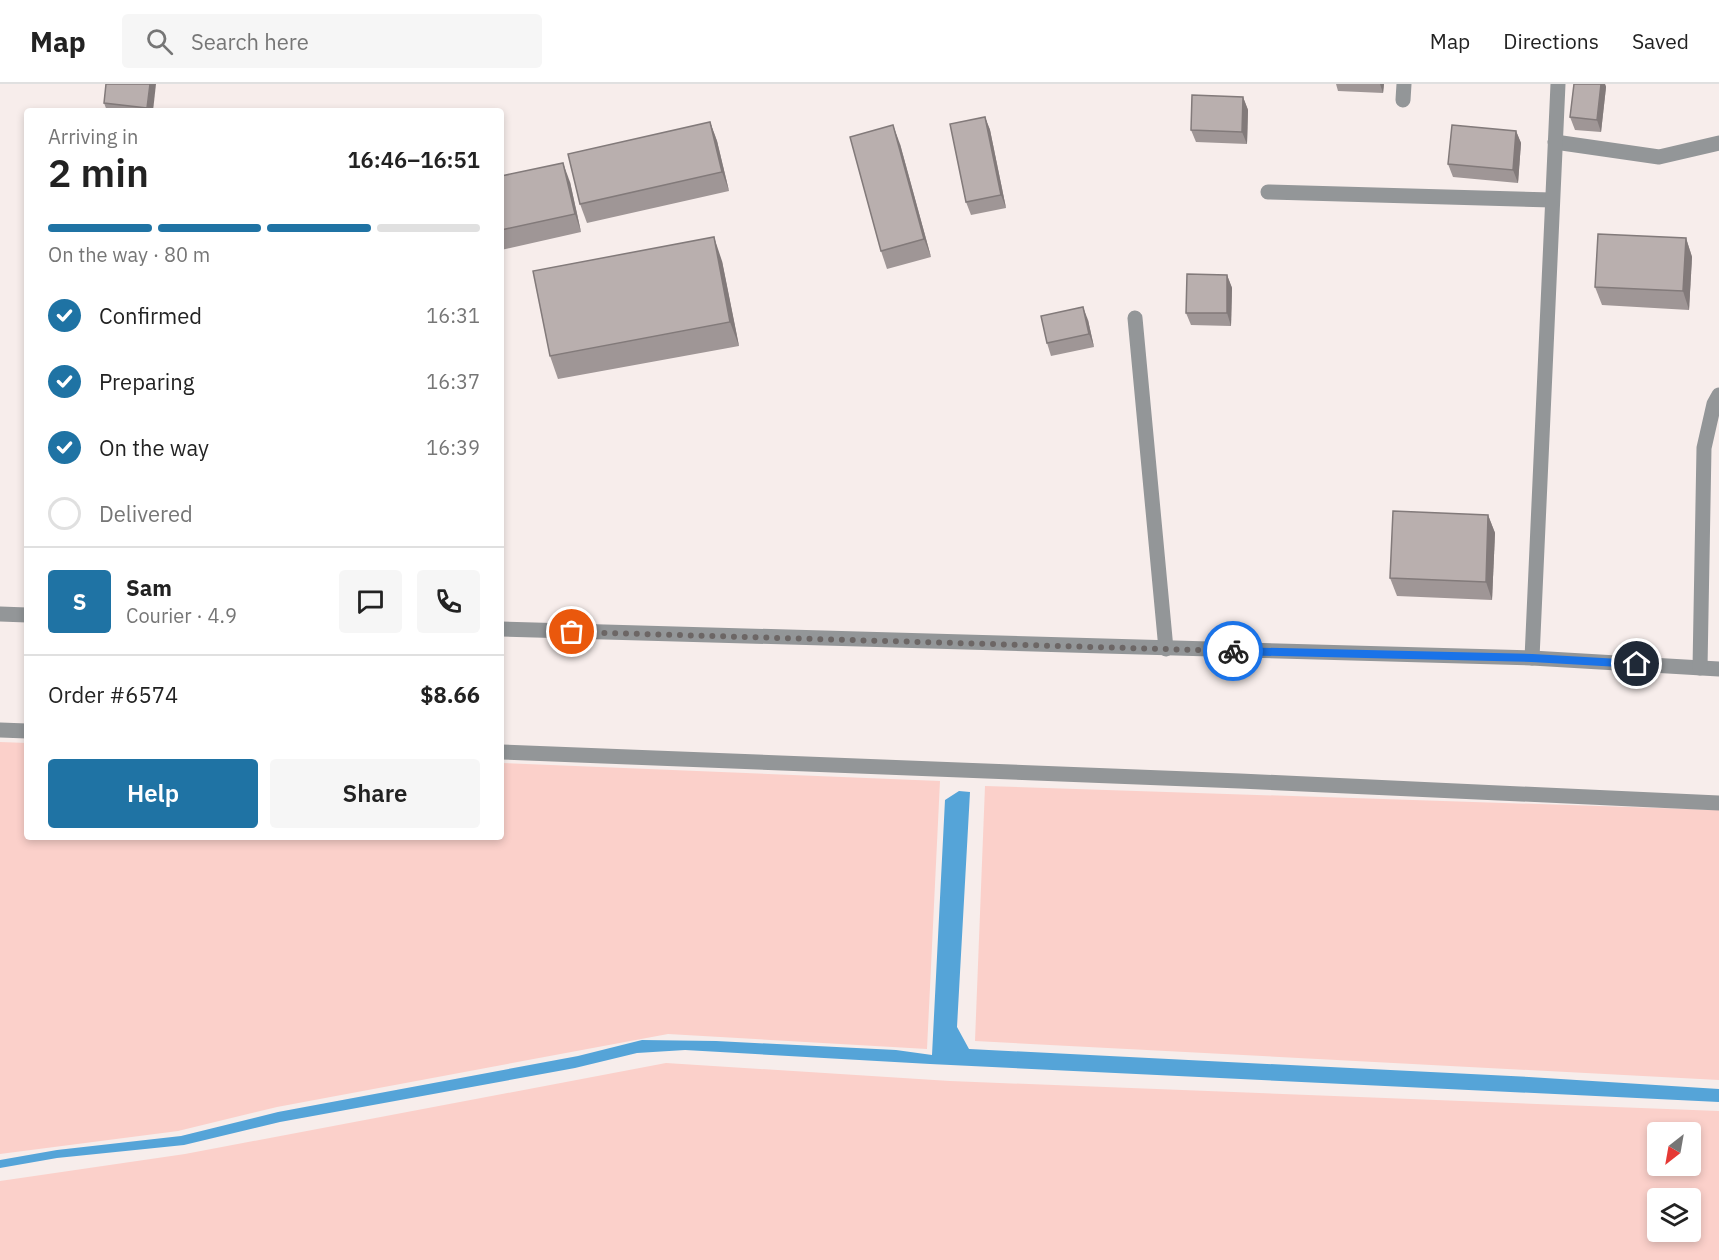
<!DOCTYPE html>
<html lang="en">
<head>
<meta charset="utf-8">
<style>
	:root { --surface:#fff; --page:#f6f6f6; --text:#222; --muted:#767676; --line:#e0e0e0; --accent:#1f73a4 }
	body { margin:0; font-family:"IBM Plex Sans",sans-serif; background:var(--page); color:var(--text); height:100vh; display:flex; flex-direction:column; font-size:22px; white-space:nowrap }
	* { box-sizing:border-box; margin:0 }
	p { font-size:20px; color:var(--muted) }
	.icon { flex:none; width:33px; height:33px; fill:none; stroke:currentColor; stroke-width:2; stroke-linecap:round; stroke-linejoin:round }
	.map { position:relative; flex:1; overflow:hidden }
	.side { position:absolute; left:24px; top:24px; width:480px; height:732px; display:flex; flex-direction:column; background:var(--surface); border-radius:6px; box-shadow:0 3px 9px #0003 }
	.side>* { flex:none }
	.needle { width:39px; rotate:211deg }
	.buttons { position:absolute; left:1647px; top:1038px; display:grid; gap:12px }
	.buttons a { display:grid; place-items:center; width:54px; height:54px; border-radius:6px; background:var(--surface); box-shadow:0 3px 9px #0003; font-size:30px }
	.pin { position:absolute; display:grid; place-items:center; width:51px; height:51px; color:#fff; margin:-26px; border:3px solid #fff; border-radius:50%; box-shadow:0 2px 6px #0007 }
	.courier { position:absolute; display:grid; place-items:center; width:60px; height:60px; margin:-30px; border:4px solid #1a73e8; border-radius:50%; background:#fff; color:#222; box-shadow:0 2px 8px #0007 }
	.headline em { font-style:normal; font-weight:600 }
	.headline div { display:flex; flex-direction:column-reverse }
	.headline { display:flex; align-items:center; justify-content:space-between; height:102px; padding:0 24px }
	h1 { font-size:39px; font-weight:600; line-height:45px }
	.bar { display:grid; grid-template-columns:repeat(4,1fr); gap:9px 6px; align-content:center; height:72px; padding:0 24px }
	.bar i { height:8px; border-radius:4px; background:var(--line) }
	.bar .on { background:var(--accent) }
	.bar p { grid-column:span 4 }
	.line { display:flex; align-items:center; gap:15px; padding:0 24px; border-top:2px solid var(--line) }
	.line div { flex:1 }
	.round { display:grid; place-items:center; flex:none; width:63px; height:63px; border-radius:6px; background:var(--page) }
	ol { padding:0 24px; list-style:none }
	li { display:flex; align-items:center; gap:18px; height:66px }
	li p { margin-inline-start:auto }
	li .icon { padding:6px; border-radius:50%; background:var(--accent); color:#fff; stroke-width:4 }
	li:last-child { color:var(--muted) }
	li i { width:33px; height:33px; border:3px solid var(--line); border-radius:50% }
	.primary-button { display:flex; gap:12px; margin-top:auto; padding:12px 24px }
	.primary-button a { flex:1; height:69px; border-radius:6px; background:var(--accent); color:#fff; font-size:24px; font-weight:600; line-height:69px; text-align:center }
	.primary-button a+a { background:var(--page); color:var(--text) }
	header { display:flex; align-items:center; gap:36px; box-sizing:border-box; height:84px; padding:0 30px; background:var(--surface); border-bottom:2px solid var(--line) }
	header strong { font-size:28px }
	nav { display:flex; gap:33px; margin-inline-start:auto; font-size:21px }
	.search { width:420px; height:54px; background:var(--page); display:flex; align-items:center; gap:15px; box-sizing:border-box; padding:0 21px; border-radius:6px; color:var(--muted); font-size:22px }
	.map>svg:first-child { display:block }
	.green { fill:#fbd0ca; fill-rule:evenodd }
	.water { fill:#55a4d8 }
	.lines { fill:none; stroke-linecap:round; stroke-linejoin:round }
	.minor { stroke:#939698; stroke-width:15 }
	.wall { fill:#9f9696 }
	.shaded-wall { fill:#827a7a }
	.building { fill:#b9afae; stroke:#827a7a; stroke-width:1.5 }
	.done { stroke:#6c6665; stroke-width:6; stroke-dasharray:0 10.8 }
	.route { stroke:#1a73e8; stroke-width:8 }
</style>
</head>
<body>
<header>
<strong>Map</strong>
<div class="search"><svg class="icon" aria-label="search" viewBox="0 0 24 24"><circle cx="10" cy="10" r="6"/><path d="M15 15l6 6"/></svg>Search here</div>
<nav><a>Map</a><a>Directions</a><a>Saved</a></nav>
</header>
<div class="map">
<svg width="1719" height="1176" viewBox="0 0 1719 1176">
	<rect width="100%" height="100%" fill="#f7edeb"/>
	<g class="green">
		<polygon points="0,658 27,659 27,753 501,753 501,679 940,697 927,965 668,950 277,1023 178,1047 0,1070"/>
		<polygon points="985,702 1719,726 1719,996 975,957"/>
		<path d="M 666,979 L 950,997 L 1719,1027 L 1719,1176 L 0,1176 L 0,1097 L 185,1070 ZM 1690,1048 L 1690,1082 L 1658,1082 L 1658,1048 ZM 1690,1114 L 1690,1148 L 1658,1148 L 1658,1114 Z"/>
	</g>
	<polygon class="water" points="959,707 970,708 957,943 969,965 1529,993 1719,1005 1719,1018 930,980 685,966 637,969 575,984 280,1038 184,1061 57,1074 0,1084 0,1076 57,1066 181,1052 278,1028 578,972 642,956 716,957 896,966 932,971 945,716"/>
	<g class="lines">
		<g class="minor">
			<polyline points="1403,16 1404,0"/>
			<polyline points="1555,58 1659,73 1719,59"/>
			<polyline points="1268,108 1552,116"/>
			<polyline points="1135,234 1166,565"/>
			<polyline points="0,530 27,531"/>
			<polyline points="501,545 1532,574 1719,585"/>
			<polyline points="1532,574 1558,0"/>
			<polyline points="1700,584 1704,364 1714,320 1719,311"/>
			<polyline points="0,646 27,647"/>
			<polyline points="501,668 1240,697 1719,719"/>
		</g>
	</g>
	<g class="wall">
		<polygon points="106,0 153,27 107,27 104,19"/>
		<polygon points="1336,0 1384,0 1383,9 1338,7"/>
		<polygon points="1574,0 1605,0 1606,3 1601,48 1575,46 1570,33"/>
		<polygon points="1243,13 1248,26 1247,60 1196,58 1191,46"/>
		<polygon points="985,33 990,46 1006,124 971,131 966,118"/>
		<polygon points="710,38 717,57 729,107 587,139 580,120"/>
		<polygon points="1516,47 1521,59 1518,99 1453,93 1448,80"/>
		<polygon points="900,60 931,173 887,185 881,167"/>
		<polygon points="501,92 570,98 581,148 501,166"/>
		<polygon points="1686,154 1692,173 1689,226 1602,221 1595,203"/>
		<polygon points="722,177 739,262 558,295 550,272"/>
		<polygon points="1227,191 1232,204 1231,242 1191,241 1186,229"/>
		<polygon points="1088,236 1094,263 1051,272 1047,259"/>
		<polygon points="1488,431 1495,449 1492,516 1397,512 1390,494"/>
	</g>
	<g class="shaded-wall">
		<polygon points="150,0 156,0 153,27 148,27 147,24"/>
		<polygon points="1380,0 1384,0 1383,9"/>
		<polygon points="1601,0 1605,0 1606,3 1601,48 1597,36"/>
		<polygon points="1243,13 1248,26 1247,60 1242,48"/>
		<polygon points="985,33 990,46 1006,124 1001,111"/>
		<polygon points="710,38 717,57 729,107 722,88"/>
		<polygon points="893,41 900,60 931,173 924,155"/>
		<polygon points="1516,47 1521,59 1518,99 1513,86"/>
		<polygon points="563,79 570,98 581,148 575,130"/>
		<polygon points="714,153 722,177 739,262 730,238"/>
		<polygon points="1686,154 1692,173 1689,226 1683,207"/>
		<polygon points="1227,191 1232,204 1231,242 1227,229"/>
		<polygon points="1083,223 1088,236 1094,263 1089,250"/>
		<polygon points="1488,431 1495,449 1492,516 1486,498"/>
	</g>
	<g class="building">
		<polygon points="106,0 150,0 147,24 104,19"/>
		<polygon points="1574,0 1601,0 1597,36 1570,33"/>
		<polygon points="1192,11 1243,13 1242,48 1191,46"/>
		<polygon points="985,33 1001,111 966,118 950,40"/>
		<polygon points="710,38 722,88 580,120 568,70"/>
		<polygon points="893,41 924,155 881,167 850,53"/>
		<polygon points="1452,41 1516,47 1513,86 1448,80"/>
		<polygon points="563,79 575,130 501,146 501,92"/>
		<polygon points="1598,150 1686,154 1683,207 1595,203"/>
		<polygon points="714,153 730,238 550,272 533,187"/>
		<polygon points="1187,190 1227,191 1227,229 1186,229"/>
		<polygon points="1083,223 1089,250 1047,259 1041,232"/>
		<polygon points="1393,427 1488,431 1486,498 1390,494"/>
	</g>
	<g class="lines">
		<polyline class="done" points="572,548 1233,567"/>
		<polyline class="route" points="1233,567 1532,574 1637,580"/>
	</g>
</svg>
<div class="buttons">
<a><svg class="needle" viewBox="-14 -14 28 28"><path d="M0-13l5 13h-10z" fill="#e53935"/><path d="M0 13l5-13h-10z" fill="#767676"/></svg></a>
<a><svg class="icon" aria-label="layers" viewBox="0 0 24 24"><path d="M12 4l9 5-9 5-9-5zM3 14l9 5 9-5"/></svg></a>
</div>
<div class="pin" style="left:572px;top:548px;background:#ea580c"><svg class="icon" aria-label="bag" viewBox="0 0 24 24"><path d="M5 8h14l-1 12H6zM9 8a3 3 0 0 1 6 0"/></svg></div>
<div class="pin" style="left:1637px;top:580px;background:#1f2937"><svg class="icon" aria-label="home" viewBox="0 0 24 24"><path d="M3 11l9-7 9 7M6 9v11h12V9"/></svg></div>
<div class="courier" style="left:1233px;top:567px"><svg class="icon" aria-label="bike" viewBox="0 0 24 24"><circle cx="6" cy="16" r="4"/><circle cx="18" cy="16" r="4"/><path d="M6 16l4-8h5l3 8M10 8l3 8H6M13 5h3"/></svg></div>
<section class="side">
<div class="headline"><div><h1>2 min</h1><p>Arriving in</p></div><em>16:46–16:51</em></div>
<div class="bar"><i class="on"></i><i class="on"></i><i class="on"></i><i></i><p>On the way · 80 m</p></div>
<ol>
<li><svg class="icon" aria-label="check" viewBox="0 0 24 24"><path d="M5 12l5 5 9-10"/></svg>Confirmed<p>16:31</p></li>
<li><svg class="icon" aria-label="check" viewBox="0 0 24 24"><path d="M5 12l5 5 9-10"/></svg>Preparing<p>16:37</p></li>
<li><svg class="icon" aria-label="check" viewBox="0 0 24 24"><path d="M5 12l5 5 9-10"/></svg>On the way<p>16:39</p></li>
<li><i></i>Delivered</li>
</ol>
<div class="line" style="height:108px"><b class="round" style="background:var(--accent);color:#fff">S</b><div><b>Sam</b><p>Courier · 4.9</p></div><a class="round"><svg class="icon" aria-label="chat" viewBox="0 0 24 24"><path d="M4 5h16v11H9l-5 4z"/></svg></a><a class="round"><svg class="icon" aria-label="phone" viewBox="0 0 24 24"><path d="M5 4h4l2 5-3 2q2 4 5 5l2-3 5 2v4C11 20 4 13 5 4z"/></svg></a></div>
<div class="line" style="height:78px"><div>Order #6574</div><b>$8.66</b></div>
<div class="primary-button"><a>Help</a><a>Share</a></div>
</section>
</div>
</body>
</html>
